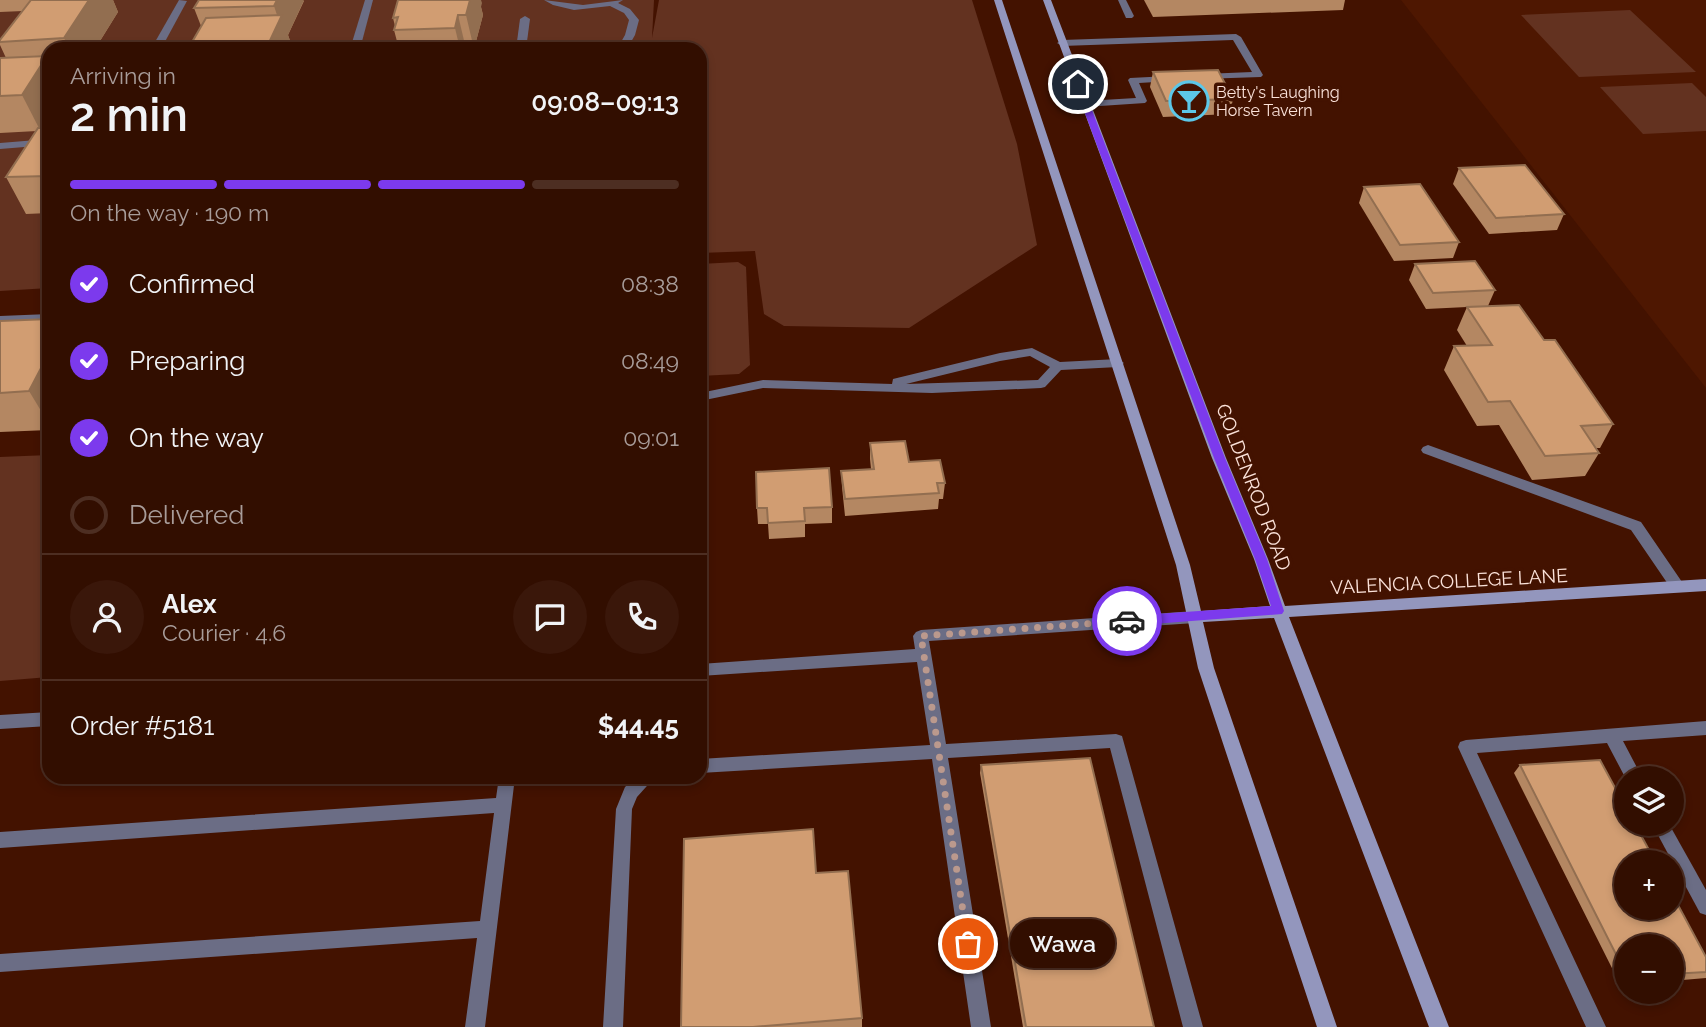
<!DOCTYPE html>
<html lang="en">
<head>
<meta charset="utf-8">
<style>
	:root { --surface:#320e00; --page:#3a170a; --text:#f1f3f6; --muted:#a89c99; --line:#4d2e22; --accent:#7c3aed }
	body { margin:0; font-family:Raleway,sans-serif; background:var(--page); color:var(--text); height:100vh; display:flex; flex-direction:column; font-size:26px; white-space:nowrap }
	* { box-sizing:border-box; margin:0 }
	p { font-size:23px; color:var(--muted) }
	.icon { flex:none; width:38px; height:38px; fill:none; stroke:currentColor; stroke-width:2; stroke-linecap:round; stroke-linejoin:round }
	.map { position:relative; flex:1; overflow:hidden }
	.drawer { position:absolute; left:42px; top:42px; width:665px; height:742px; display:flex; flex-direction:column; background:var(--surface); border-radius:21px; box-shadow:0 4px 10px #0003,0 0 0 2px var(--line) }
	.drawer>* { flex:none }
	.fabs { position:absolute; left:1614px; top:766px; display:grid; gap:14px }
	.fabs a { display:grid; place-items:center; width:70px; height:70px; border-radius:50%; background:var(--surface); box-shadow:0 4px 10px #0003,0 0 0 2px var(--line); font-size:35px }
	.pin { position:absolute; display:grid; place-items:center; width:60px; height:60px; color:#fff; margin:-30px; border:4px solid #fff; border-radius:50%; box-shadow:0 2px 7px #0007 }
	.courier { position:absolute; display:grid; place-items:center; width:70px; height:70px; margin:-35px; border:5px solid #7c3aed; border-radius:50%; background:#fff; color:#222; box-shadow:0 2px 9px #0007 }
	.bubble { position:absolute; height:49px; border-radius:24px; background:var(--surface); box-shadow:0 4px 10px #0003,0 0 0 2px var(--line); font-size:23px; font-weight:600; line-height:49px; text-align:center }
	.headline em { font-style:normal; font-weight:600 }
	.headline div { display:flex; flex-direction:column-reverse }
	.headline { display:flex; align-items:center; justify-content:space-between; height:119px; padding:0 28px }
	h1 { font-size:46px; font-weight:600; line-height:52px }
	.bar { display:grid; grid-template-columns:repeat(4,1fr); gap:10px 7px; align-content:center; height:84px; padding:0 28px }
	.bar i { height:9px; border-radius:5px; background:var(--line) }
	.bar .active { background:var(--accent) }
	.bar p { grid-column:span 4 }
	.line { display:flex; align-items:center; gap:18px; padding:0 28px; border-top:2px solid var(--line) }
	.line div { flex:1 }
	.round { display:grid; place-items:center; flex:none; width:74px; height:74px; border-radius:37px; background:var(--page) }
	ol { padding:0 28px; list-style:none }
	li { display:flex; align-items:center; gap:21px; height:77px }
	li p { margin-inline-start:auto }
	li .icon { padding:7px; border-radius:50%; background:var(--accent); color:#fff; stroke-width:4 }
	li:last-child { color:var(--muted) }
	li i { width:38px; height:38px; border:4px solid var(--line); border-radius:50% }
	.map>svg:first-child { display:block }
	.built { fill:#4e1701 }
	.green { fill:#633220 }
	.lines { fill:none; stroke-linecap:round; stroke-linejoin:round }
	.lane { fill:#6b6d85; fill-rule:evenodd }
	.secondary { fill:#9396bd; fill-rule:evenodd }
	.wall { fill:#b48762 }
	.shaded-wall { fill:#926e50 }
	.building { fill:#d19d72; stroke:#926e50; stroke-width:2 }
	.route { fill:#7c3aed }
	.done { stroke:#bb998d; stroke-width:7; stroke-dasharray:0 12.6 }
	.labels { text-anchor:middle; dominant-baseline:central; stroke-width:7; stroke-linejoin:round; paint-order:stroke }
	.far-poi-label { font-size:16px; fill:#fbe2d9; stroke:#431200; text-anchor:start }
	.street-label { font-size:19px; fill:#fbe2d9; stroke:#431200 }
</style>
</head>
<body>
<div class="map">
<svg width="1706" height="1027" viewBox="0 0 1706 1027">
	<rect width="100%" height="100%" fill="#431200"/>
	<polygon class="built" points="1401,0 1706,0 1706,388"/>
	<g class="green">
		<polygon points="0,0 654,0 652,38 659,0 972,0 1017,144 1037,245 909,328 784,326 764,314 755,251 700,253 700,49 49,49 49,288 0,291"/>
		<polygon points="1630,10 1696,72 1579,77 1521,15"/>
		<polygon points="1692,83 1706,97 1706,131 1643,134 1600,87"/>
		<polygon points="738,262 746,267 750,365 739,374 700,376 700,264"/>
		<polygon points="49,455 49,677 0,681 0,457"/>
	</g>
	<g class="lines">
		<g class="lane">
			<polygon points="179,0 187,1 161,49 151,49"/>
			<polygon points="365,0 373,0 360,49 350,49"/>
			<polygon points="544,0 583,5 623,0 618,3 630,9 639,20 635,35 627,49 617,49 625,35 629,20 624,13 610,6 574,10 553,5"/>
			<polygon points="1118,0 1126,0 1134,16 1132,18 1126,18"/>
			<polygon points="525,16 530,19 526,49 516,49 520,19"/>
			<polygon points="1236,34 1241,37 1263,75 1261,77 1201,79 1201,75 1204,74 1252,72 1233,40 1062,46 1057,43 1062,40"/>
			<polygon points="1169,76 1172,77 1172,81 1139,83 1147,101 1145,103 1085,107 1080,104 1085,101 1136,98 1128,80 1130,78"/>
			<polygon points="49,139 49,145 0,149 0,143"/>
			<polygon points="49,314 49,322 0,324 0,316"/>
			<path d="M 1032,348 L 1060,362 L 1118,359 L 1124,363 L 1118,367 L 1061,370 L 1045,387 L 1041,388 L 932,393 L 763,388 L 700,401 L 700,393 L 763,380 L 892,384 L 893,379 L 897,378 L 1000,353 ZM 1030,356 L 1050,367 L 1038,380 L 906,384 L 1000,361 Z"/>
			<polygon points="1428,445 1641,522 1682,582 1684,586 1682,590 1672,590 1631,530 1423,453 1421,450 1423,447"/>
			<polygon points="1195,611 1200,613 1203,617 1200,621 1195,623 929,641 946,744 1116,734 1122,736 1203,1027 1183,1027 1110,748 948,758 991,1027 971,1027 932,759 700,773 700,759 930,745 917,662 700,676 700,664 915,649 913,636 916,632 921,630"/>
			<polygon points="49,712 49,726 0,729 0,715"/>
			<polygon points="1706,721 1706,735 1623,741 1643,779 1626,779 1607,743 1477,753 1606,1027 1586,1027 1458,747 1460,742 1466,740"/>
			<polygon points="499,777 515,777 485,1027 465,1027 477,938 0,972 0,954 480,921 494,813 0,848 0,832 496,798"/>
			<polygon points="636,777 655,777 637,797 632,809 623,1027 603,1027 616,809 625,787"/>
			<polygon points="1652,824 1669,824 1706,890 1706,915 1700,913"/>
		</g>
		<polygon class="secondary" points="994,0 1002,0 1190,565 1201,611 1270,606 1254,559 1212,458 1043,0 1051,0 1226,458 1268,559 1285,606 1706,579 1706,591 1289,617 1449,1027 1429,1027 1274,618 1203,622 1214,668 1337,1027 1317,1027 1198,668 1176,565"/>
	</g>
	<g class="wall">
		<polygon points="0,0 113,0 118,12 95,49 49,49 49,116 41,128 49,128 49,213 26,214 6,177 37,131 0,133 0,58 6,58 0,45 0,40 23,11 0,12"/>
		<polygon points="398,0 481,0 481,7 483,15 474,49 399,49 394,30 395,26 393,18"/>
		<polygon points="1144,0 1345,0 1343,10 1153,17"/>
		<polygon points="304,1 288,35 293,49 188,49 201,26 194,8"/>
		<polygon points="1153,72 1233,99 1230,114 1163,117 1150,87"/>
		<polygon points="1459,168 1564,214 1557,230 1489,234 1453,184"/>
		<polygon points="1364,187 1459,242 1453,258 1394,261 1359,203"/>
		<polygon points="1415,264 1495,290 1488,306 1544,340 1613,424 1600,448 1595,448 1599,453 1585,476 1532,480 1499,425 1477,426 1444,370 1454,346 1467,346 1457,330 1467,307 1426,309 1409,280"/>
		<polygon points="49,319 49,430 0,432 0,321"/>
		<polygon points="870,443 909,462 945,483 943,499 939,499 938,509 845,516 842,487 841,471 871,469 870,459"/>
		<polygon points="832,507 832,523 805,524 805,537 769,539 768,524 758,524 757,508"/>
		<polygon points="981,765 1154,1027 1023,1027 980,773"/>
		<polygon points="1520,765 1706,957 1706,978 1671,981 1671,947 1626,947 1626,984 1620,984 1514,773"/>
		<polygon points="862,1018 862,1027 681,1027"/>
	</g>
	<g class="shaded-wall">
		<polygon points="89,0 113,0 118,12 95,49 69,49 64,38"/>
		<polygon points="277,0 304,0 288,35 293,49 266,49 279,21 274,6"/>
		<polygon points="470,0 481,0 482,3 481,7 483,15 474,49 466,15"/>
		<polygon points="458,15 466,49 460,49 455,28"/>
		<polygon points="47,56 49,60 49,116 40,130 22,95"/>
		<polygon points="49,353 49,424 29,391"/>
	</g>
	<g class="building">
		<polygon points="31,0 89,0 64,38 0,42 0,40"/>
		<polygon points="199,0 277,0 274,6 194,8"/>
		<polygon points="398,0 470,0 466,15 458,15 455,28 394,30 398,17 393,18"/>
		<polygon points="282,15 266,49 188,49 206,18"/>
		<polygon points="47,56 22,95 0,96 0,58"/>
		<polygon points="1218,70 1233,99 1166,101 1153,72"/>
		<polygon points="38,128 49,128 49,176 6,177"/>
		<polygon points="1525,165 1564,214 1496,218 1459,168"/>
		<polygon points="1420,184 1459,242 1400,245 1364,187"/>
		<polygon points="1475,261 1495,290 1433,293 1415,264"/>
		<polygon points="1519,305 1544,340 1555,340 1613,424 1581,426 1599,453 1545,456 1510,401 1488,402 1454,346 1492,345 1467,307"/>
		<polygon points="49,319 49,353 29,391 0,393 0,321"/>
		<polygon points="905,441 909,462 940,460 945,483 937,483 939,493 845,499 841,471 874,469 870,443"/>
		<polygon points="829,468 832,507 804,508 805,521 768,523 767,508 757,508 756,472"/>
		<polygon points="1090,758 1154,1027 1026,1027 981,765"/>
		<polygon points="1600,760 1626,808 1626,824 1635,824 1656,863 1626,863 1626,908 1671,908 1671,892 1706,957 1706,972 1671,974 1671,947 1626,947 1626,974 1520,765"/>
		<polygon points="813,829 816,873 848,871 862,1018 753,1027 681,1027 684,839"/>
	</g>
	<polygon class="route" points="1078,81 1082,84 1225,458 1267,559 1284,611 1282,614 1127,626 1121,621 1127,616 1271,606 1255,559 1214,458 1074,84"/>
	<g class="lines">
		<polyline class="done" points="968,944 921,636 1127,621"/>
	</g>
	<defs>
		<g id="bar-ring" transform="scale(2.0125)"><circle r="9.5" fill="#431200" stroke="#5cc7e8" stroke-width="1.5"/><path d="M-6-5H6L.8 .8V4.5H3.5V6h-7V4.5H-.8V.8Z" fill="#5cc7e8"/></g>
	</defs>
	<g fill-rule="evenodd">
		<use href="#bar-ring" x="1189" y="101"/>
	</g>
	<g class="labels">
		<g class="far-poi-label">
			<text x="1216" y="92">Betty's Laughing<tspan x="1216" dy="18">Horse Tavern</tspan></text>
		</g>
		<g class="street-label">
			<text transform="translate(1254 487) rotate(69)">GOLDENROD ROAD</text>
			<text transform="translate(1449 581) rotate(-3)">VALENCIA COLLEGE LANE</text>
		</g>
	</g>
</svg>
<div class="fabs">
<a><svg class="icon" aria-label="layers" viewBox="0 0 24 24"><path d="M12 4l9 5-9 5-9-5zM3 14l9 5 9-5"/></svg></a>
<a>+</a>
<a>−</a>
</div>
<div class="pin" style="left:968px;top:944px;background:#ea580c"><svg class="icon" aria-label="bag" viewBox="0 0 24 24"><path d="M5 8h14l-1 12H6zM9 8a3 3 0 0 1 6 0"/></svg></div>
<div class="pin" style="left:1078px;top:84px;background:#1f2937"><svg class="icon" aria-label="home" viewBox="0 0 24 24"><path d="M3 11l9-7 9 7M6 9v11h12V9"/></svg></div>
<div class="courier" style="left:1127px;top:621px"><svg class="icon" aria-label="car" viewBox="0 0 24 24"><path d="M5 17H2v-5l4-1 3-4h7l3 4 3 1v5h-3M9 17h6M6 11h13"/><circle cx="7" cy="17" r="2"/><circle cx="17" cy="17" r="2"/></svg></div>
<div class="bubble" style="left:1010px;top:919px;width:105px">Wawa</div>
<section class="drawer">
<div class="headline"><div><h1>2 min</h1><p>Arriving in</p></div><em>09:08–09:13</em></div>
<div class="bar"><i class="active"></i><i class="active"></i><i class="active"></i><i></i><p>On the way · 190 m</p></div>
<ol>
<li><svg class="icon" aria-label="check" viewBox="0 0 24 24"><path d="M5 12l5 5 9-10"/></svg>Confirmed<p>08:38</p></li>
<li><svg class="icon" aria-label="check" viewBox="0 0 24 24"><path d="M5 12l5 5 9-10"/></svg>Preparing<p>08:49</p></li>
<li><svg class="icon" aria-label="check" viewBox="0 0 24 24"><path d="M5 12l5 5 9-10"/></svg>On the way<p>09:01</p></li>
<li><i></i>Delivered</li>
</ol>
<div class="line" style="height:126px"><a class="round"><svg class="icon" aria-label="person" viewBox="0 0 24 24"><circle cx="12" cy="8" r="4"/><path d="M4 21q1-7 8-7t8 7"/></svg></a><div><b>Alex</b><p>Courier · 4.6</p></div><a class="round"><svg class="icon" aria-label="chat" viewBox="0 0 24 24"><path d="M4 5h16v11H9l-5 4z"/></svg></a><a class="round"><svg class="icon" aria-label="phone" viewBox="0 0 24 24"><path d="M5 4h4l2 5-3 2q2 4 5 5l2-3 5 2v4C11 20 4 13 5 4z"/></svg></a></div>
<div class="line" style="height:91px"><div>Order #5181</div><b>$44.45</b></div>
</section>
</div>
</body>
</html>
